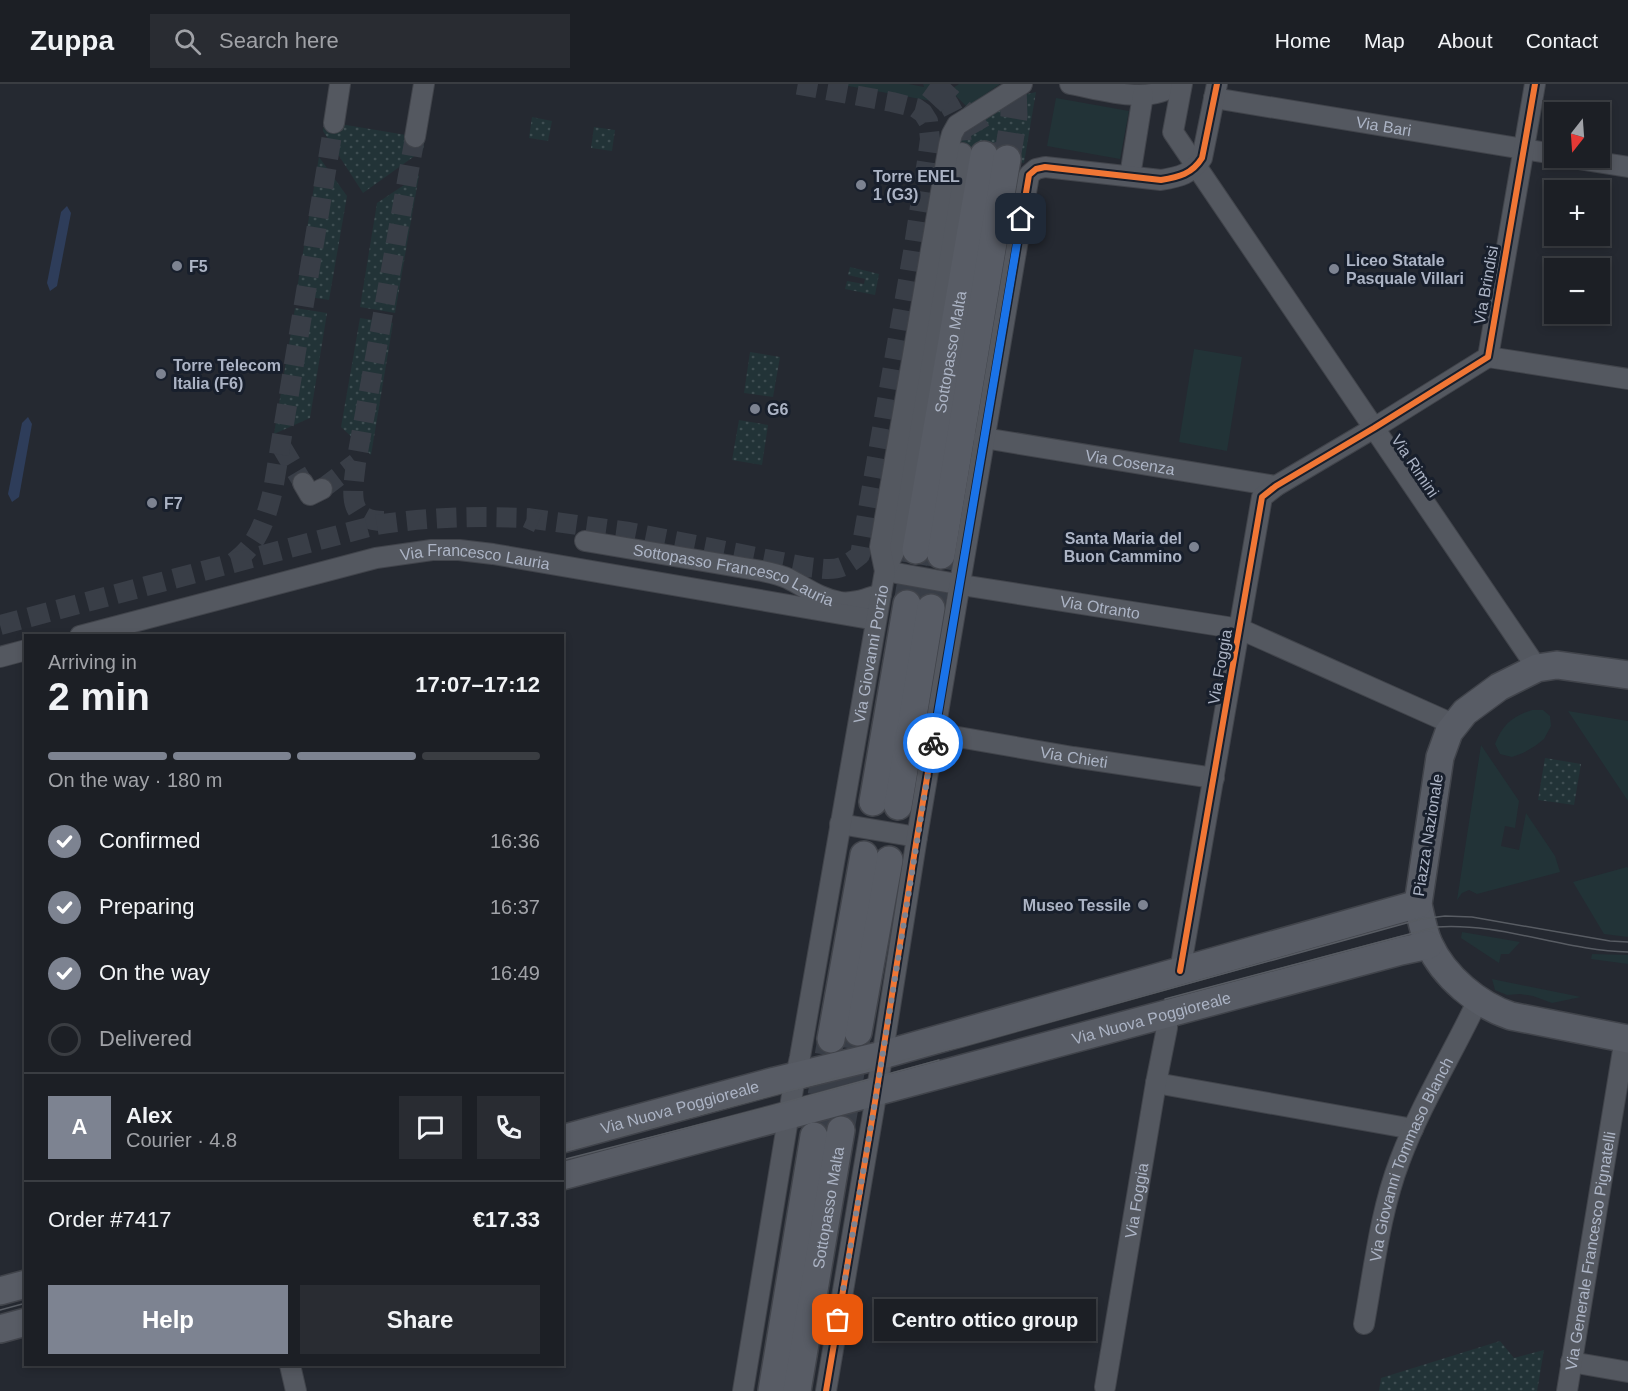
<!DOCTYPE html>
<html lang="en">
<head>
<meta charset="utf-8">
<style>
	:root { --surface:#1c1f25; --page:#292c32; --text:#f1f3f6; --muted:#a0a2a7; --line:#3a3d42; --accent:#7d8391 }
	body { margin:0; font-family:Helvetica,sans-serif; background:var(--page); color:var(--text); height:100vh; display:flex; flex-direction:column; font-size:22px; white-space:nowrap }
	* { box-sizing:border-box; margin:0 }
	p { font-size:20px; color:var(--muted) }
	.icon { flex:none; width:33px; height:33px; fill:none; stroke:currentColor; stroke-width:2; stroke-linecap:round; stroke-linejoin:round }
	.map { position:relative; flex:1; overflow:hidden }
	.side { position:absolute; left:24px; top:550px; width:540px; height:732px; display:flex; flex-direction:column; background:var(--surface); border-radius:0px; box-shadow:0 3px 9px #0003,0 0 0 2px var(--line) }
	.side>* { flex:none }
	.needle { width:39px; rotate:197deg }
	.controls { position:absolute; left:1544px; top:18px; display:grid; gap:12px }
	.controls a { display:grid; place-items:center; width:66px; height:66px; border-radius:0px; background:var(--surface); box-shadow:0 3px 9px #0003,0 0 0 2px var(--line); font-size:30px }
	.pin { position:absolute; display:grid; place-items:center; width:51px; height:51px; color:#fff; margin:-26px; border-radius:12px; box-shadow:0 3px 9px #0006 }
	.courier { position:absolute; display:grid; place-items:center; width:60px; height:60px; margin:-30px; border:4px solid #1a73e8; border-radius:50%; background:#fff; color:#222; box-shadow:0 2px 8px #0007 }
	.bubble { position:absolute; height:42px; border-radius:0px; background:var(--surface); box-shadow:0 3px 9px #0003,0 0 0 2px var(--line); font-size:20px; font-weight:700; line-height:42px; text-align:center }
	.summary em { font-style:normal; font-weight:700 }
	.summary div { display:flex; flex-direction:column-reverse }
	.summary { display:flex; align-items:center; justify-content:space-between; height:102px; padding:0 24px }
	h1 { font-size:39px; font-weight:700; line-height:45px }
	.bar { display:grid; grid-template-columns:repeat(4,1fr); gap:9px 6px; align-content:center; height:72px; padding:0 24px }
	.bar i { height:8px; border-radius:4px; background:var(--line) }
	.bar .current { background:var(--accent) }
	.bar p { grid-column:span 4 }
	.line { display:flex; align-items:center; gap:15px; padding:0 24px; border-top:2px solid var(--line) }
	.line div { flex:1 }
	.round { display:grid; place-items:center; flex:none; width:63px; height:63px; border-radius:0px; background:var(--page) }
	ol { padding:0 24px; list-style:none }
	li { display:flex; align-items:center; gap:18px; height:66px }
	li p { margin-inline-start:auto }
	li .icon { padding:6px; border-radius:50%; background:var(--accent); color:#fff; stroke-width:4 }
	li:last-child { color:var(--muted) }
	li i { width:33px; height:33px; border:3px solid var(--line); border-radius:50% }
	.button { display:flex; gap:12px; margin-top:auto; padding:12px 24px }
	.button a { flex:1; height:69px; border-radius:0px; background:var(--accent); color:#fff; font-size:24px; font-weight:700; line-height:69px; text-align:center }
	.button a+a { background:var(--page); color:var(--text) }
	header { display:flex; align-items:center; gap:36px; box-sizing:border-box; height:84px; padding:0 30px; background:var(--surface); border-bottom:2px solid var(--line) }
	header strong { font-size:28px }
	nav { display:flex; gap:33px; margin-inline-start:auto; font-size:21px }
	.search { width:420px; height:54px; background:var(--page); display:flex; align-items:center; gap:15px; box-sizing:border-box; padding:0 21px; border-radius:0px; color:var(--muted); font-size:22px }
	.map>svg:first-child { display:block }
	.grass { fill:#223337 }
	.park { fill:url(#park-dots) }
	.water { fill:#2e3d5a }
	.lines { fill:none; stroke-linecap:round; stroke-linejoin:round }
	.street-tunnel { stroke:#393e47; stroke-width:20; stroke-dasharray:20 10; stroke-linecap:butt }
	.secondary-tunnel { stroke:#393e47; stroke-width:27; stroke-dasharray:27 14; stroke-linecap:butt }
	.street-casing { stroke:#41444b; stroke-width:22 }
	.secondary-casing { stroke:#41444b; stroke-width:30 }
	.street { stroke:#545860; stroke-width:20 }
	.secondary { stroke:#585c65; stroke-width:27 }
	.tram { stroke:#585c63; stroke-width:1.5 }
	.cycleway-casing { stroke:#181f2c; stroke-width:10 }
	.cycleway { stroke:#f07635; stroke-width:6 }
	.done { stroke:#7d8391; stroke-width:6; stroke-dasharray:0 10.8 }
	.route { stroke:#1a73e8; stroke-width:8 }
	.poi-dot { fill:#7d8391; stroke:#181f2c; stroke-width:2 }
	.labels { text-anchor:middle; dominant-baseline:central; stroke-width:6; stroke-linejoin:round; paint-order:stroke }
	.street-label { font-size:16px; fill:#acb4c5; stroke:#181f2c }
	.poi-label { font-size:16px; font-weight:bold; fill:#acb4c5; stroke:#181f2c; text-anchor:start }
</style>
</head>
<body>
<header>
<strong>Zuppa</strong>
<div class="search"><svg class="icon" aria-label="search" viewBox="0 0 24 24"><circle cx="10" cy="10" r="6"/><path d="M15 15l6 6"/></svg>Search here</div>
<nav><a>Home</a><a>Map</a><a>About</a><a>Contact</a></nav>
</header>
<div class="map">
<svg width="1628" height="1307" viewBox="0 0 1628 1307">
	<defs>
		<pattern id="park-dots" width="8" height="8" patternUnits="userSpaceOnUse" patternTransform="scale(1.5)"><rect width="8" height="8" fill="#223337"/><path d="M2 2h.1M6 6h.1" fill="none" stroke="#3f4e52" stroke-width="1.8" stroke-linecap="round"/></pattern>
	</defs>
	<rect width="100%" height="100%" fill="#252931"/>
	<g class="grass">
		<polygon points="837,0 909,0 924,3 923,0 943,0 937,18"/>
		<polygon points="959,0 1000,0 967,23 950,6"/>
		<polygon points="1056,14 1129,27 1120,75 1047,62"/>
		<polygon points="1194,265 1242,273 1227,367 1179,358"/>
		<path d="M 1532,626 L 1543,626 L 1550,632 L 1551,642 L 1544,655 L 1535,662 L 1523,669 L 1512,673 L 1500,670 L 1495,660 C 1502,641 1513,632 1532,626 Z"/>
		<polygon points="1568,627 1628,637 1628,717"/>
		<polygon points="1481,661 1519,717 1515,744 1505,742 1501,762 1519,766 1526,729 1555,772 1560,788 1477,810 1469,806 1462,809 1457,816"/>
		<polygon points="1627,783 1628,784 1628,853 1604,850 1573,798"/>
		<polygon points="1462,848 1520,858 1509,870 1501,870 1499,879 1461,854"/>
		<polygon points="1592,870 1628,871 1628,880 1591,875"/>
		<polygon points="1492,895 1581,913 1552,919 1533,912 1520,910 1507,911 1495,906"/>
	</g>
	<g class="park">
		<polygon points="331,0 334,39 418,53 427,0 434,0 423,66 363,109 323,47"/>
		<polygon points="1036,8 1024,79 954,65 967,45 1018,12"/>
		<polygon points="532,33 552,37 548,57 529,54"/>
		<polygon points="594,43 615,46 612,67 591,64"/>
		<polygon points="319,73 347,112 329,216 296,211"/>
		<polygon points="419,91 395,229 360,223 377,119"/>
		<polygon points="850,183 879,190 875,211 845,205 847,197 864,200 865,195 848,191"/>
		<polygon points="295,224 327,229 310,334 274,350"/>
		<polygon points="360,234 393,239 371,371 341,343"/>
		<polygon points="750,268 780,273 773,313 744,309"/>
		<polygon points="739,336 768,341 762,381 732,376"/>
		<polygon points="1545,674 1581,680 1574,721 1538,716"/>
		<polygon points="1500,1257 1514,1274 1544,1266 1537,1307 1379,1307 1381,1294"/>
	</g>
	<g class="water">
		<polygon points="67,122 71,129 57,202 50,207 47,199 61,128"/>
		<polygon points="28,333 32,340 19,413 12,418 8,410 22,339"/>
	</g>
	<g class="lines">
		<g class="street-tunnel">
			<path d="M 943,11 C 956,30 963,46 962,69"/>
			<polyline points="281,362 303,399"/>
			<polyline points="322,405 356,379"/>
			<path d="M 527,434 L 629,448 L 807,483 C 834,486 839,488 860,471 L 913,168 L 927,77 L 930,55 L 928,37 L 923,29 L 916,24 L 892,18 L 794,0"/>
			<path d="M 384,437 C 345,437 353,407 356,379 L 415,53"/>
			<path d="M 234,478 C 239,474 244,470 248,465 C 262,449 268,426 273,406 L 334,39"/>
			<path d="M 0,541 L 376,441 C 426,433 476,432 527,434 L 538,439"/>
		</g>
		<g class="secondary-tunnel">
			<path d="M 930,0 C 937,5 942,11 948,16 C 964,31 984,47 984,71"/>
			<polyline points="1007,75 1014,32 1013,0"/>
			<polyline points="907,520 916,466"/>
			<polyline points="931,524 941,471"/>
			<polyline points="841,1046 858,948"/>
			<polyline points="814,1052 831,955"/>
		</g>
		<g class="street-casing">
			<g id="street">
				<path d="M 1070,0 C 1099,5 1150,22 1175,0"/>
				<polyline points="1182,0 1173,48 1537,584"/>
				<path id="s1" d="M 1214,14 L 1554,70"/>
				<polyline points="334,39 340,0"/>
				<polyline points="415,53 424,0"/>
				<polyline points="1572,74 1628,83"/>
				<polyline points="1130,92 1143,11"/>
				<polyline points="1488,273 1628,295"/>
				<path id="s2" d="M 984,354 L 1276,402"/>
				<polyline points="303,399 310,411 322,405"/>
				<path id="s3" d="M 585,457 L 762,487 C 772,489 781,491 789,495 C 806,504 821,515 840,518 C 854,520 868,514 881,510"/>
				<path id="s4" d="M 885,487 L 968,502 L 1240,545 L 1455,641"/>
				<polyline points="885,487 895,466 962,69"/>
				<path id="s5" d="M 80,552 L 376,474 L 432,466 L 459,466 L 493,470 L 876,536"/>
				<polyline points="0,573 26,566"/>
				<path id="s6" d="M 935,649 L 1073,673 L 1214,694"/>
				<polyline points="840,740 917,753"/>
				<polyline points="1180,887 1262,413 1276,402 1374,344 1488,273 1535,0"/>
				<polyline points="1156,999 1413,1045"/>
				<path id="s7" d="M 1364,1240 C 1374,1185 1380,1128 1400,1076 C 1421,1020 1453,969 1478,916"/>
				<polyline points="1571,1278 1628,1288"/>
				<polyline points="290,1281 296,1307"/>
				<path id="s8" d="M 1105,1303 L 1156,999 L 1167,944 L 1167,930"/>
				<path id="s9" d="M 743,1307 L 793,1005 L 800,973 L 885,487 L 880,463 L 949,61 L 952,50 L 957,41 L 1022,0"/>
				<path d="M 826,1307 L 874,1024 L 917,753 L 1029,91 L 1036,85 L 1045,83 L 1161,96 C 1179,93 1192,90 1202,74 L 1217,0"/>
				<path id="s10" d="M 1567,1307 L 1625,954"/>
			</g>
		</g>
		<g class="secondary-casing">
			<g id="secondary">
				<path id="s11" d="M 916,466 L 984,71"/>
				<polyline points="941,471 1007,75"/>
				<path d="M 1628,591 L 1557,581 L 1537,584 L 1499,603 L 1465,628 L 1449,648 L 1440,673 L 1418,820 C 1421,833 1423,847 1429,860 C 1444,893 1478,921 1511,932 L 1628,955"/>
				<polyline points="873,718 907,520"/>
				<polyline points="898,722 931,524"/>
				<polyline points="858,948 889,776"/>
				<polyline points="831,955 864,771"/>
				<path id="s12" d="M 562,1055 L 775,997 L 882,971 L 1418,820"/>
				<path id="s13" d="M 562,1092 C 842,1016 1122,942 1401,867 L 1429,861"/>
				<polyline points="0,1207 26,1200"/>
				<polyline points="0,1245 26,1238"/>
				<polyline points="772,1307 814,1052"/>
				<path id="s14" d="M 797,1307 L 841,1046"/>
			</g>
		</g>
		<use href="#street" class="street"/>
		<use href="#secondary" class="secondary"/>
		<g class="tram">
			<path d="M 1165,915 L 1436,843 C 1500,838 1565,867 1628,868"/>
			<polyline points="562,1067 909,975 963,962 1421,835 1445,832 1472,833 1610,857 1628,858"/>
			<polyline points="562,1076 768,1023 939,976"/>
			<polyline points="0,1226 26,1219"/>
		</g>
		<g class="cycleway-casing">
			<g id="cycleway">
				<polyline points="1180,887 1262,413 1276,402 1374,344 1488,273 1535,0"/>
				<path d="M 826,1307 L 874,1024 L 917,753 L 1029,91 L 1036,85 L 1045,83 L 1161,96 C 1179,93 1192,90 1202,74 L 1217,0"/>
			</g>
		</g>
		<use href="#cycleway" class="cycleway"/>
	</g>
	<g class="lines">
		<polyline class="done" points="838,1236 874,1024 933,659"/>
		<polyline class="route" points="933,659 1021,135"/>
	</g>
	<g class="poi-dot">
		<circle cx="861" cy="101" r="6"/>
		<circle cx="177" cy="182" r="6"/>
		<circle cx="1334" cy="185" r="6"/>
		<circle cx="161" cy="290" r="6"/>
		<circle cx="755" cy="325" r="6"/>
		<circle cx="152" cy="419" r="6"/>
		<circle cx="1194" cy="463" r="6"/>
		<circle cx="1143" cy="821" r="6"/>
	</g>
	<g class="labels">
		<g class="street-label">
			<text stroke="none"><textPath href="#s1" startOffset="172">Via Bari</textPath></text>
			<text transform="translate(1486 201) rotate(-80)">Via Brindisi</text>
			<text stroke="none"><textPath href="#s11" startOffset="201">Sottopasso Malta</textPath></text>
			<text stroke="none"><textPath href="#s2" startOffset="148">Via Cosenza</textPath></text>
			<text transform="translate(1415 382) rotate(56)">Via Rimini</text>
			<text stroke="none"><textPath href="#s5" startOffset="406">Via Francesco Lauria</textPath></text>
			<text stroke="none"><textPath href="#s3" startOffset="153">Sottopasso Francesco Lauria</textPath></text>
			<text stroke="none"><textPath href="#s4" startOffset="218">Via Otranto</textPath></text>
			<text stroke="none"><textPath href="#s9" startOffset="748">Via Giovanni Porzio</textPath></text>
			<text transform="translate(1220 583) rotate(-80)">Via Foggia</text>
			<text stroke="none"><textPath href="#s6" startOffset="141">Via Chieti</textPath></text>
			<text transform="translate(1428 751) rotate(-81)">Piazza Nazionale</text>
			<text stroke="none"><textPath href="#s13" startOffset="610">Via Nuova Poggioreale</textPath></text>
			<text stroke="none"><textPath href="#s12" startOffset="122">Via Nuova Poggioreale</textPath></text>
			<text stroke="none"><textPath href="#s7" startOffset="172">Via Giovanni Tommaso Blanch</textPath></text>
			<text stroke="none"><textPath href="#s8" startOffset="189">Via Foggia</textPath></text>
			<text stroke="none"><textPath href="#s14" startOffset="186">Sottopasso Malta</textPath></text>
			<text stroke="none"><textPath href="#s10" startOffset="142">Via Generale Francesco Pignatelli</textPath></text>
		</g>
		<g class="poi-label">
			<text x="873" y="92">Torre ENEL<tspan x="873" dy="18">1 (G3)</tspan></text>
			<text x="1346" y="176">Liceo Statale<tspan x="1346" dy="18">Pasquale Villari</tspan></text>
			<text x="189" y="182">F5</text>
			<text x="173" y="281">Torre Telecom<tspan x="173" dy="18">Italia (F6)</tspan></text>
			<text x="767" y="325">G6</text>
			<text x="164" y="419">F7</text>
			<text x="1182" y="454" text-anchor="end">Santa Maria del<tspan x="1182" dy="18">Buon Cammino</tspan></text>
			<text x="1131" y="821" text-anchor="end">Museo Tessile</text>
		</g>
	</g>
</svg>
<div class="controls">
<a><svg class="needle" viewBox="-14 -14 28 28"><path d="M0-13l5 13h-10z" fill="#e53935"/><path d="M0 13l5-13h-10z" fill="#a0a2a7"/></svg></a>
<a>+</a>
<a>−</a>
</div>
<div class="pin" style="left:838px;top:1236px;background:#ea580c"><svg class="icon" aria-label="bag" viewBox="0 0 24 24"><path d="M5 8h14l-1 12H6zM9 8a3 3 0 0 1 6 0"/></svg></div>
<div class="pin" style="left:1021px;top:135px;background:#1f2937"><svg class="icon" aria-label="home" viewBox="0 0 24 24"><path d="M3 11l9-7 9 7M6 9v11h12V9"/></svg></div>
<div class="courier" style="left:933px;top:659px"><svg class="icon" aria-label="bike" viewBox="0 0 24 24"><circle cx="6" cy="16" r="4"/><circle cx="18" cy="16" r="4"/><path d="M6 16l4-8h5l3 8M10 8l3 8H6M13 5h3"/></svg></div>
<div class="bubble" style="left:874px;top:1215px;width:222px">Centro ottico group</div>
<section class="side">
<div class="summary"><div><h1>2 min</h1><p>Arriving in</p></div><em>17:07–17:12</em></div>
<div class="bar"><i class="current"></i><i class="current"></i><i class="current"></i><i></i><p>On the way · 180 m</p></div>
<ol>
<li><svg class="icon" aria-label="check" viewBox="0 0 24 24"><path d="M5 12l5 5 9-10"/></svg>Confirmed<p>16:36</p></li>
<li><svg class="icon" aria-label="check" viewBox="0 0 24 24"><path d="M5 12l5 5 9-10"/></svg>Preparing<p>16:37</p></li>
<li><svg class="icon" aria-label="check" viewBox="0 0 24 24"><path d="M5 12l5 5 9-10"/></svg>On the way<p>16:49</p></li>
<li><i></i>Delivered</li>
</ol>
<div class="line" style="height:108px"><b class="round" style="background:var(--accent);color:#fff">A</b><div><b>Alex</b><p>Courier · 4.8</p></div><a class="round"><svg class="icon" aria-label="chat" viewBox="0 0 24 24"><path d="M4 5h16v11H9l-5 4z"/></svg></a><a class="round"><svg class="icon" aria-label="phone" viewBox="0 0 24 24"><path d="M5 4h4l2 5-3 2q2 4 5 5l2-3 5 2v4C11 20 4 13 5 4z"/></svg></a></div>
<div class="line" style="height:78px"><div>Order #7417</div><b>€17.33</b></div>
<div class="button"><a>Help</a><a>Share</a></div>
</section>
</div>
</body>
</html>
